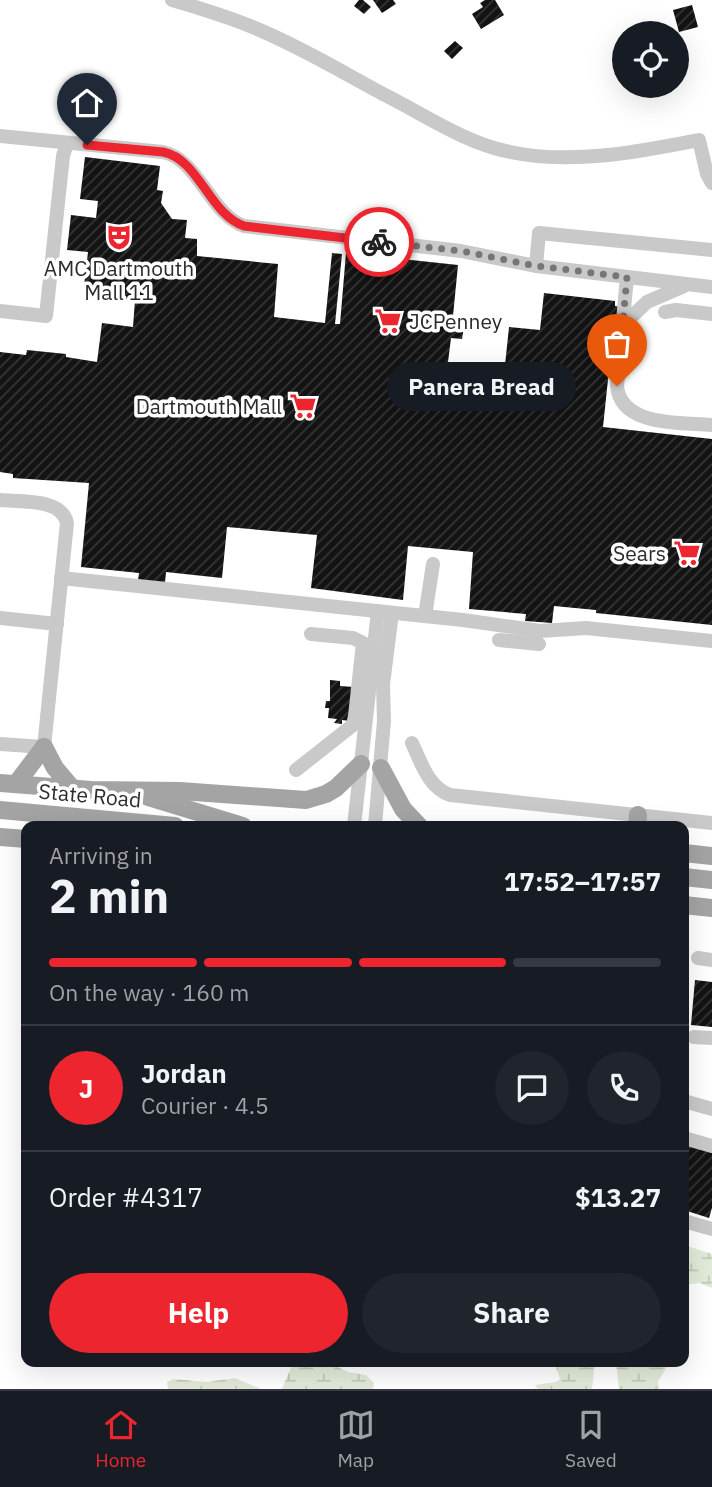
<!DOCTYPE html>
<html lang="en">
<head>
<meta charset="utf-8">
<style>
	:root { --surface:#171b24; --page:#20242c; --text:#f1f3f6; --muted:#9ea1a6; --line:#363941; --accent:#ec252f }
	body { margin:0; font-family:"IBM Plex Sans",sans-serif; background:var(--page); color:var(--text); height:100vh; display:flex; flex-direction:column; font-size:26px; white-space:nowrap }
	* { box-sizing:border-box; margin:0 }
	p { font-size:23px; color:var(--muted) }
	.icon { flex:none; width:38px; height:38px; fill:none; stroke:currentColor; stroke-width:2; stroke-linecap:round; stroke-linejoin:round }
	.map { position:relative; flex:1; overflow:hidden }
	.panel { position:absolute; left:21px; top:821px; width:668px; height:546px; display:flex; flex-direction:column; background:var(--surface); border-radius:14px; box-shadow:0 7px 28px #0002 }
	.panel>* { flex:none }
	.controls { position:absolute; left:612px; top:21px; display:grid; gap:14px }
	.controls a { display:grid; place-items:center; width:77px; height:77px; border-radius:50%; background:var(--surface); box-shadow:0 7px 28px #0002; font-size:35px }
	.pin { position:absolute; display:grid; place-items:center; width:60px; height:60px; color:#fff; margin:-72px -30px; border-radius:50% 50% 50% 0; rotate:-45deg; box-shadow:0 0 7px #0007 }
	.pin .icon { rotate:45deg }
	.courier { position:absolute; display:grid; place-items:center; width:70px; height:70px; margin:-35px; border:5px solid #ec252f; border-radius:50%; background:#fff; color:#222; box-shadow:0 2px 9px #0007 }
	.bubble { position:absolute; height:49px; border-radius:24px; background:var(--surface); box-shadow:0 7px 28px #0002; font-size:23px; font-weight:800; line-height:49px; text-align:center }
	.head em { font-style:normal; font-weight:800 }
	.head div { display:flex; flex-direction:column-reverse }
	.head { display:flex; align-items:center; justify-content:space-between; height:119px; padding:0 28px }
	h1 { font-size:46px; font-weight:800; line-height:52px }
	.bar { display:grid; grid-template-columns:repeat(4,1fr); gap:10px 7px; align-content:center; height:84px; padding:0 28px }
	.bar i { height:9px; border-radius:5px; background:var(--line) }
	.bar .selected { background:var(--accent) }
	.bar p { grid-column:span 4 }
	.line { display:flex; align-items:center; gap:18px; padding:0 28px; border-top:2px solid var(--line) }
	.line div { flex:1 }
	.round { display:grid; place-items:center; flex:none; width:74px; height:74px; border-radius:37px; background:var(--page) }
	.primary-button { display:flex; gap:14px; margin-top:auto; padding:14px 28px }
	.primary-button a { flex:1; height:80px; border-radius:42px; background:var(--accent); color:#fff; font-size:28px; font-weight:800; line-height:80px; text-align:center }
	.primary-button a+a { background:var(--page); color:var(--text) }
	.tab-bar { display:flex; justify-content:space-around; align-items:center; height:98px; border-top:2px solid var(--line); background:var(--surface); font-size:19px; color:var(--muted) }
	.tab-bar a { display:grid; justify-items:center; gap:4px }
	.tab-bar .selected { color:var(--accent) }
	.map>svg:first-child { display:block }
	.wetland { fill:url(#wetland-marsh) }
	.building { fill:url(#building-hatch) }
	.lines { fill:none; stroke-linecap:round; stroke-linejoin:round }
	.minor { stroke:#c9c9c9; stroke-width:14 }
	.major { stroke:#a4a4a4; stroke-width:18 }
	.done { stroke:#767676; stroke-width:7; stroke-dasharray:0 12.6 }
	.route { stroke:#ec252f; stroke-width:9 }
	.labels { text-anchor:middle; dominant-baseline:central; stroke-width:7; stroke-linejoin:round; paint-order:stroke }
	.poi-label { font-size:21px; fill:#2c2c2c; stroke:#fff; text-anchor:end }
	.street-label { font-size:21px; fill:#2c2c2c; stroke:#fff }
</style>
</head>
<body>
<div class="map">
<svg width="712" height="1389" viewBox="0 0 712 1389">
	<defs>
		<pattern id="wetland-marsh" width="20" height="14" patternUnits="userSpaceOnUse" patternTransform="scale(1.75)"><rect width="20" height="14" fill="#e2ebd9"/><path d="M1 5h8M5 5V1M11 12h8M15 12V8" fill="none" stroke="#c2caba"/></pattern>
		<pattern id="building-hatch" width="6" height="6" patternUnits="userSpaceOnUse" patternTransform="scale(1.75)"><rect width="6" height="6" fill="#131313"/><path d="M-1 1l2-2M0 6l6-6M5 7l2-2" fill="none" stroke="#363636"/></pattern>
	</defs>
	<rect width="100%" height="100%" fill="#fff"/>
	<g class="wetland">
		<polygon points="684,1245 712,1254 712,1288 699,1283 684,1285"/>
		<polygon points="293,1362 328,1362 348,1372 366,1375 374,1383 373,1389 282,1389"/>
		<polygon points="554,1362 595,1362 592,1389 538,1389 535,1385 556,1382 560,1379"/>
		<polygon points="616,1362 670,1362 658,1381 659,1389 619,1389"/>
		<polygon points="235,1378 261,1389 168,1389 167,1382 173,1379 207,1382"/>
	</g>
	<g class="building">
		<polygon points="359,0 363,0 371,7 364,14 354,6"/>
		<polygon points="373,0 393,0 396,4 382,13"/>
		<polygon points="485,0 495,0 504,15 481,29 472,14 483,7 480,3"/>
		<polygon points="692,5 698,27 679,32 673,10"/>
		<polygon points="455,41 463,48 452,59 444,51"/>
		<polygon points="85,157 160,166 157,190 163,191 161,203 172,219 187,220 185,238 197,239 197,256 278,264 274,317 325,323 332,253 342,254 335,324 340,324 346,253 458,265 452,326 464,327 462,339 451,338 446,378 503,384 509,327 540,330 544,293 615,301 615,306 622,307 618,352 611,351 603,427 712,439 712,625 596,613 596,610 554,606 552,623 525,621 526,614 469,609 473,552 408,546 403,600 311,588 317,535 227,527 222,578 166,572 165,583 138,580 139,573 81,567 89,483 13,478 13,474 0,472 0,352 26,355 27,350 66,354 66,357 97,362 102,323 133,327 135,300 83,294 88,252 67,250 71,215 96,218 98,201 80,199"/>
		<polygon points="330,680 340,681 340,686 354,687 350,721 342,720 342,724 334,723 337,719 328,718 329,708 325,708 326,701 330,701"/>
		<polygon points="695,980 712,982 712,1027 691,1025"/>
		<polygon points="684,1144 712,1152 712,1208 709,1218 684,1210"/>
	</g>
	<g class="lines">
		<g class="minor">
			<path d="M 172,0 C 203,9 233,18 262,31 C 304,49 344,73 385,95 C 425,115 465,143 510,152 C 573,165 637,152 699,140 L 707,174 L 712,183"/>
			<path d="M 0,136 L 163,152 C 198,159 210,214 244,226 L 461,251 L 536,266 L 712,287"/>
			<polyline points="536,266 539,233 712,250"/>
			<path d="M 627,277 L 617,386 C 621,427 681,422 712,425"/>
			<polyline points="0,311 46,316 63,156 67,143"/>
			<polyline points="665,312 676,310 712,314"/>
			<polyline points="623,325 647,302 684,286"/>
			<path d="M 0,500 C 20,502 62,498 67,523 L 44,747 L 0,744"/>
			<polyline points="61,578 463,620 540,631 586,628 712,641"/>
			<polyline points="425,616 433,564"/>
			<polyline points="0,618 57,624"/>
			<polyline points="499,640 539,644"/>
			<path d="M 412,743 C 421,762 428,787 450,795 L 712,823"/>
			<polyline points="296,770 353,725 355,716 363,643 353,638 311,634"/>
			<polyline points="354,826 378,611"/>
			<polyline points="375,826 384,721 383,684 392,613"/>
			<polyline points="698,958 712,960"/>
			<polyline points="694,1037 712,1038"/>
			<polyline points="684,1101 712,1109"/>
			<polyline points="684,1138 712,1146"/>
			<polyline points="684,1221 712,1229"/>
		</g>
		<g class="major">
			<polyline points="44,747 55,768 73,789"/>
			<polyline points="381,768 403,809 419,826"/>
			<polyline points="0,783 91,790 180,791 306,800 326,794 336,788 361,764"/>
			<polyline points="16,784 44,747"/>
			<polyline points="148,797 243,826"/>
			<polyline points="0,810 175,826"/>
			<polyline points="637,826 638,815"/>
			<polyline points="0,837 26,839"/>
			<polyline points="684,853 712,856"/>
			<polyline points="684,877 712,880"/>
			<polyline points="684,905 712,908"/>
		</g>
	</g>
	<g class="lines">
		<polyline class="done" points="379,242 461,251 536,266 627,277 617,386"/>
		<path class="route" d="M 87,145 L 163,152 C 199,159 209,214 244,226 L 379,242"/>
	</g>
	<defs>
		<g id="theatre-bare" transform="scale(2.1)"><path d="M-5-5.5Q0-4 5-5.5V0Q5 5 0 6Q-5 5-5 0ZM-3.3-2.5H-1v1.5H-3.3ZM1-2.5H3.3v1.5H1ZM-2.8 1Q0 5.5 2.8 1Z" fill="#ec252f" stroke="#fff" stroke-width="2.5" paint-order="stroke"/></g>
		<g id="supermarket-bare" transform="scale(2.1)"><path d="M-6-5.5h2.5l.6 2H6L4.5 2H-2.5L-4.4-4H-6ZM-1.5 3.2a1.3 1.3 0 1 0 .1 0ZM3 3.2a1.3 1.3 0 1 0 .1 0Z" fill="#ec252f" stroke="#fff" stroke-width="2.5" paint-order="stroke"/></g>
	</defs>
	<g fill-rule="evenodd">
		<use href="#theatre-bare" x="119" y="237"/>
		<use href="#supermarket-bare" x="388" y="321"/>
		<use href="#supermarket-bare" x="303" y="406"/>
		<use href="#supermarket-bare" x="687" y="553"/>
	</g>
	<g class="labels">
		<g class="poi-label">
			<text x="119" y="268" text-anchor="middle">AMC Dartmouth<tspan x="119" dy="24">Mall 11</tspan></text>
			<text x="409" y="321" text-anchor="start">JCPenney</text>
			<text x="282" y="406">Dartmouth Mall</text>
			<text x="666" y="553">Sears</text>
		</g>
		<g class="street-label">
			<text transform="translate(90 795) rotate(5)">State Road</text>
		</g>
	</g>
</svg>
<div class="controls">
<a><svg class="icon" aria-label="locate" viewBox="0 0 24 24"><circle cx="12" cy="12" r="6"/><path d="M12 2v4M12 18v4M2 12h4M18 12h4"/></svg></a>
</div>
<div class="pin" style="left:617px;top:386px;background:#ea580c"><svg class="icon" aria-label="bag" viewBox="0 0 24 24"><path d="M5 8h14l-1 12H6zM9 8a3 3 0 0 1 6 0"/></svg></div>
<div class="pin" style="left:87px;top:145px;background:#1f2937"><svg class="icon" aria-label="home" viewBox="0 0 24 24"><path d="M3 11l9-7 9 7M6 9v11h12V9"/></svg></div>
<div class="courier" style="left:379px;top:242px"><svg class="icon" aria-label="bike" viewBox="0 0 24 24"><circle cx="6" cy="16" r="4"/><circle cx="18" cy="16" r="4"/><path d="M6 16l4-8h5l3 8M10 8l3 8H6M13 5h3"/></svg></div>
<div class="bubble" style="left:387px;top:362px;width:189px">Panera Bread</div>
<section class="panel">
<div class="head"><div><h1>2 min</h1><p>Arriving in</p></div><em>17:52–17:57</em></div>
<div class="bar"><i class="selected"></i><i class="selected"></i><i class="selected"></i><i></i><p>On the way · 160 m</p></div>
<div class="line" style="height:126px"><b class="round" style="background:var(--accent);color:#fff">J</b><div><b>Jordan</b><p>Courier · 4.5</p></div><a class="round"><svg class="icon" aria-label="chat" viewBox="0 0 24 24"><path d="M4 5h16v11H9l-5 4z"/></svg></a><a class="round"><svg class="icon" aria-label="phone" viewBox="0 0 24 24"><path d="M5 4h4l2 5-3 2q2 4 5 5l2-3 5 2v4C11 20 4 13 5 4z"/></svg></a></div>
<div class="line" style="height:91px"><div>Order #4317</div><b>$13.27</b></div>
<div class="primary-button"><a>Help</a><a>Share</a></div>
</section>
</div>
<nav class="tab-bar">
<a class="selected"><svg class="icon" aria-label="home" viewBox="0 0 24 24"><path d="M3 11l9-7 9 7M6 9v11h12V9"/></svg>Home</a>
<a><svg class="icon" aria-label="map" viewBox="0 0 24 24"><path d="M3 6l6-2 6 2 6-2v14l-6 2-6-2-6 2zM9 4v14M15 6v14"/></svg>Map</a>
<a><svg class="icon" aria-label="saved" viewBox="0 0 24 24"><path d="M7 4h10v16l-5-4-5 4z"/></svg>Saved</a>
</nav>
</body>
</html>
